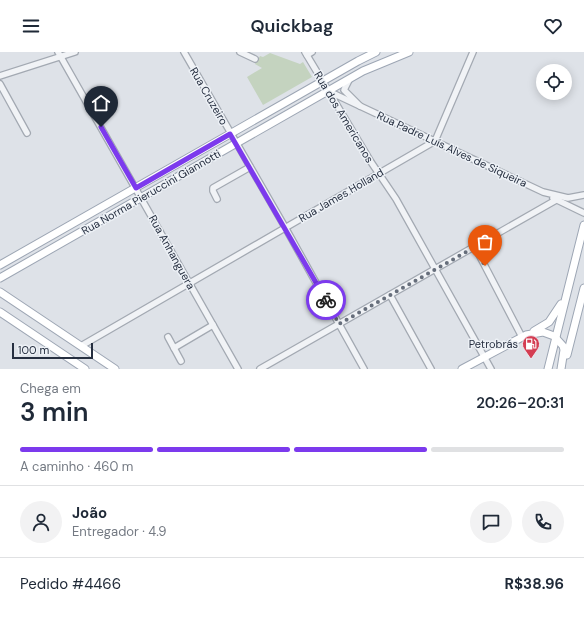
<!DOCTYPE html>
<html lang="pt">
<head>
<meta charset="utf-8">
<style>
	:root { --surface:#fff; --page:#f2f2f3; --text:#1f2937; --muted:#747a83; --line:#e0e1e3; --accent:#7c3aed }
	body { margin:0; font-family:"DM Sans",sans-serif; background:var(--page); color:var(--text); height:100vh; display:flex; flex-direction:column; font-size:15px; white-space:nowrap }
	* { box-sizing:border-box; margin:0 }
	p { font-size:13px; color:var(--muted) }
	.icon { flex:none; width:22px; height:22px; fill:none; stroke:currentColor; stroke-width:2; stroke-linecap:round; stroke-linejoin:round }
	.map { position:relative; height:317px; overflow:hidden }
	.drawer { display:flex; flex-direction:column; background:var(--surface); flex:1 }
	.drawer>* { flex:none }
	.tools { position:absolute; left:536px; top:12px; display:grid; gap:8px }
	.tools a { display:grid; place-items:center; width:36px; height:36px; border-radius:50%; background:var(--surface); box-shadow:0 2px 10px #0003; font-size:20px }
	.scale { position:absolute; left:12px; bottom:10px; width:81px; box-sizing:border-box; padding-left:4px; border:2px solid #262f40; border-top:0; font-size:11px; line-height:14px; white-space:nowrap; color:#262f40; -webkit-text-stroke:3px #edf1f6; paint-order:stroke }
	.pin { position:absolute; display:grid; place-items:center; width:34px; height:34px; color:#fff; margin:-41px -17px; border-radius:50% 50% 50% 0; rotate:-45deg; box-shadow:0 0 4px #0007 }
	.pin .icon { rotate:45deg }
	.courier { position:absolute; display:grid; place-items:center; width:40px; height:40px; margin:-20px; border:3px solid #7c3aed; border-radius:50%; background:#fff; color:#222; box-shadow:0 1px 5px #0007 }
	.head em { font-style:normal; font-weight:600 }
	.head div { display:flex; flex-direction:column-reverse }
	.head { display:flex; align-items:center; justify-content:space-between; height:68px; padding:0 20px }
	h1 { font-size:26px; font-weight:600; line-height:30px }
	.bar { display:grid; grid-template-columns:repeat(4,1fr); gap:6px 4px; align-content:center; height:48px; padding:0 20px }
	.bar i { height:5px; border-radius:3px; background:var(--line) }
	.bar .on { background:var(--accent) }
	.bar p { grid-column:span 4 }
	.line { display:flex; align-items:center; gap:10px; padding:0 20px; border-top:1px solid var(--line) }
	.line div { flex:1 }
	.round { display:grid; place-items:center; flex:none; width:42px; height:42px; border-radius:21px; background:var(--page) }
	header { display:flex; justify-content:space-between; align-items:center; height:52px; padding:0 20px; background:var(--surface); font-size:18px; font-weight:600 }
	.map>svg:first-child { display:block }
	.green { fill:#c4d3bf }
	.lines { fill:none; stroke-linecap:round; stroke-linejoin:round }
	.minor-casing { stroke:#a3a9b2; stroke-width:8 }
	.major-casing { stroke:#9da6b4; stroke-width:9 }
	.minor { stroke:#f1f3f6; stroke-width:5.5 }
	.major { stroke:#fff; stroke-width:7 }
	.done { stroke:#666e7b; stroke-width:4; stroke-dasharray:0 7.2 }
	.route { stroke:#7c3aed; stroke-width:5 }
	.labels { text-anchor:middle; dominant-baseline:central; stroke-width:3; stroke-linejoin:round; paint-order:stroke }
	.street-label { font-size:11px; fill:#262f40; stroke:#edf1f6 }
	.poi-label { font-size:11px; fill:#262f40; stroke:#edf1f6; text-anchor:end }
</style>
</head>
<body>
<header><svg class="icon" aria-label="menu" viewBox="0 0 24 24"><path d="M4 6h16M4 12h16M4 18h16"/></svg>Quickbag<svg class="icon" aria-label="heart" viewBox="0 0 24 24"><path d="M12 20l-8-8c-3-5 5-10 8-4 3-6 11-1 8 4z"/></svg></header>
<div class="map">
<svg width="584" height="317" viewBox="0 0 584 317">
	<rect width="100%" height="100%" fill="#dee2e8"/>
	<polygon class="green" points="270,1 300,12 303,10 312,25 263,53 247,25 262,16 255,12 260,4 263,5"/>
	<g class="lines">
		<g class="minor-casing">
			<g id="minor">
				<polyline points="58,0 238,317"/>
				<polyline points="184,0 285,175 364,317"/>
				<polyline points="240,0 255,7"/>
				<polyline points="305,0 371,110 396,147 491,317"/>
				<polyline points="307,3 312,0"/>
				<polyline points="0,24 75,0"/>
				<polyline points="349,28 344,38 360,54"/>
				<polyline points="0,32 27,81"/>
				<polyline points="328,39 543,140 568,146 584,143"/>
				<polyline points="553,146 584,161"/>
				<polyline points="217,147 213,139 213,136 250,115"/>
				<polyline points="475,195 522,285"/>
				<polyline points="390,243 431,317"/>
				<polyline points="168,285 181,309"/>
				<polyline points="81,294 435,89 473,0"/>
				<polyline points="174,296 213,273"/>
				<polyline points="260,317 556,148"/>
			</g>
		</g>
		<g class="major-casing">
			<g id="major">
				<polyline points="0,213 358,9 376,0"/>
				<polyline points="0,226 363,19 409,0"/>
				<polyline points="0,240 115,317"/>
				<polyline points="0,260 85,317"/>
				<polyline points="534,279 549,270 561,252"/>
				<polyline points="567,303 584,236"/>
				<polyline points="462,317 526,283 543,280 554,284 563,294 564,298 561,317"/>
				<polyline points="548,317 584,173"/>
			</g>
		</g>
		<use href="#minor" class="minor"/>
		<use href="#major" class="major"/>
	</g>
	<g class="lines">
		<polyline class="done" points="326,248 339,272 475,195 485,214"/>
		<polyline class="route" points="101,75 136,136 230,82 326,248"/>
	</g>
	<defs>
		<g id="fuel-pin" transform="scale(0.9)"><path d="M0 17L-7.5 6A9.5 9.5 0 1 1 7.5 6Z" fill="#d43d52" stroke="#edf1f6"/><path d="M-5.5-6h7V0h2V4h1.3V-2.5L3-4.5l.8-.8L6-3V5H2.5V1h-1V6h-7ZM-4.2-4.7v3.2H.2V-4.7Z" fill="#fff"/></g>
	</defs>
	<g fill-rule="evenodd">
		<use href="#fuel-pin" x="531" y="292"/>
	</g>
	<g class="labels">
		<g class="street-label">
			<text transform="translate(209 44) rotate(60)">Rua Cruzeiro</text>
			<text transform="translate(344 65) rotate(59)">Rua dos Americanos</text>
			<text transform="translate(452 97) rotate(25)">Rua Padre Luís Alves de Siqueira</text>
			<text transform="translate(151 140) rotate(-30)">Rua Norma Pieruccini Giannotti</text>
			<text transform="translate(341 143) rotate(-30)">Rua James Holland</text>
			<text transform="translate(172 200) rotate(61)">Rua Anhanguera</text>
		</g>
		<g class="poi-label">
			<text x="518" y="292">Petrobrás</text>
		</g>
	</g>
</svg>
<div class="tools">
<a><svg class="icon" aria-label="locate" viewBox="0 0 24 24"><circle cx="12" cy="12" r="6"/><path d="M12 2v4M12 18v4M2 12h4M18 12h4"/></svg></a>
</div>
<div class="scale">100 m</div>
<div class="pin" style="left:485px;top:214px;background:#ea580c"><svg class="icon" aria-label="bag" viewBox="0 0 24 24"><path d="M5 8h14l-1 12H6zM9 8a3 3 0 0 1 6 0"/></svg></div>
<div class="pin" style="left:101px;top:75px;background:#1f2937"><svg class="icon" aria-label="home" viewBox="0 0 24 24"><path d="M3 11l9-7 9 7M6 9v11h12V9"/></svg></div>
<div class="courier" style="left:326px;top:248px"><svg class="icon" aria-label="bike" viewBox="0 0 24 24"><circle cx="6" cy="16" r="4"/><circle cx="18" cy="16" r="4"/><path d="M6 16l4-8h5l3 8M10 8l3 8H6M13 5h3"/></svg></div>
</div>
<section class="drawer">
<div class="head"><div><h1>3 min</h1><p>Chega em</p></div><em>20:26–20:31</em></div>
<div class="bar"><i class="on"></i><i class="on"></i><i class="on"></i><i></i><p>A caminho · 460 m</p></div>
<div class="line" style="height:72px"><a class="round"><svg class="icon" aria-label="person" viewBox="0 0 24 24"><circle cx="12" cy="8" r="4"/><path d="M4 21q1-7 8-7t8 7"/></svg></a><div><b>João</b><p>Entregador · 4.9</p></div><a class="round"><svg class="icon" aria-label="chat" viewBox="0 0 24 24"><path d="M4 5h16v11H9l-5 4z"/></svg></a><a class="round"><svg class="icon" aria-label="phone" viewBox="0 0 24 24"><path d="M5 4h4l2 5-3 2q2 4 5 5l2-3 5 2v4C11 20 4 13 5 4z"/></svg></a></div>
<div class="line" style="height:52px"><div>Pedido #4466</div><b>R$38.96</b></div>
</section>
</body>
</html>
